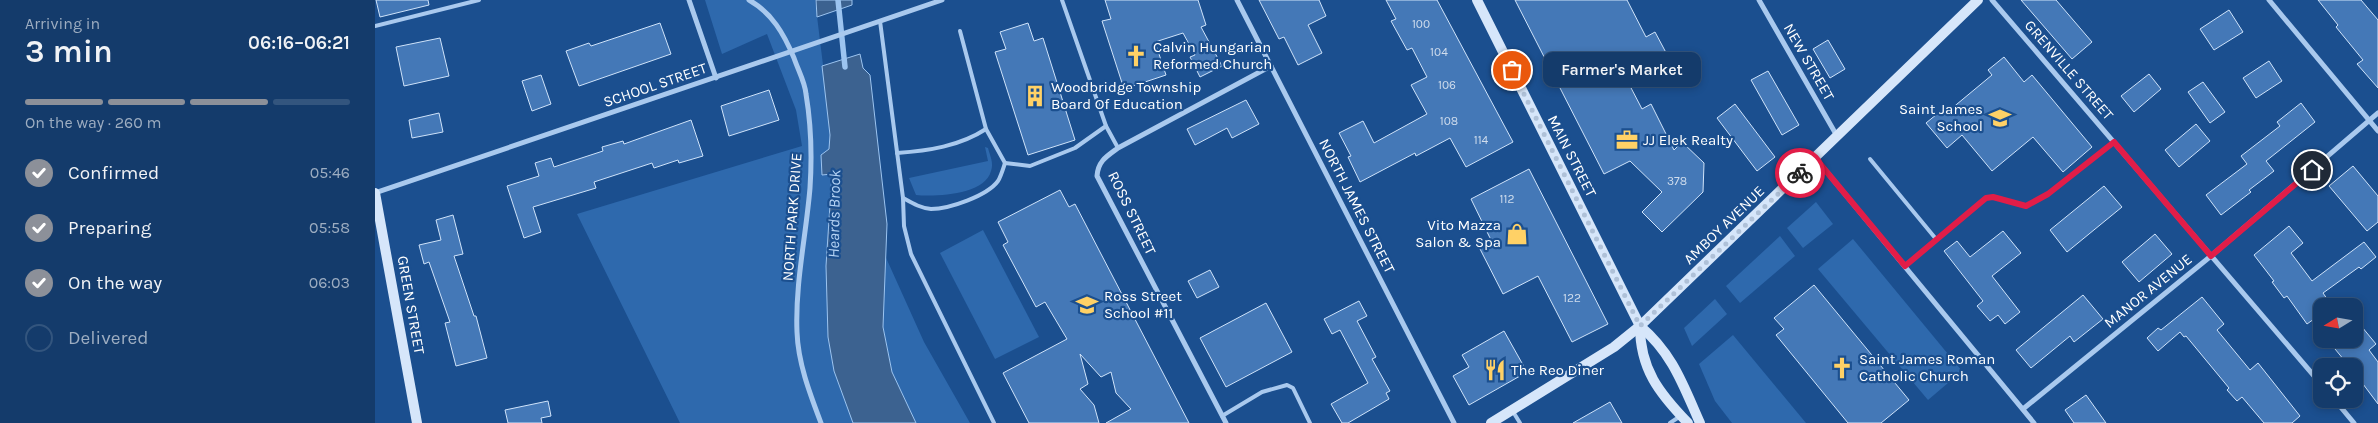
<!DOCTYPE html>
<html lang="en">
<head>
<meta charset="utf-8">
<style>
	:root { --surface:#143b6b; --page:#1d4271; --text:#f1f3f6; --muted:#9dadc1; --line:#33557e; --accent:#8c9099 }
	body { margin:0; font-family:Karla,sans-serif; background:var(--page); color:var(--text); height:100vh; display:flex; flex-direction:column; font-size:19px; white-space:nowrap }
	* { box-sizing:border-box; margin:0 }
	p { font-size:16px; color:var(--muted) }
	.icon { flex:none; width:28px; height:28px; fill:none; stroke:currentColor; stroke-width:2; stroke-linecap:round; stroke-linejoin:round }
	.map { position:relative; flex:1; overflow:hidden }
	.drawer { display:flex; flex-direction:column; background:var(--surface); width:375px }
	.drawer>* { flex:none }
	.needle { width:32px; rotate:259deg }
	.buttons { position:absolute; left:1938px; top:298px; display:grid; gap:10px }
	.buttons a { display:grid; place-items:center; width:50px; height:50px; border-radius:10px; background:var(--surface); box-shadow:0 2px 8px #0003,0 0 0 1px var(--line); font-size:25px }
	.pin { position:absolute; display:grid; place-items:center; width:42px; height:42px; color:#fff; margin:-21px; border:2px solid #fff; border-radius:50%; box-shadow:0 1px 5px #0007 }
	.courier { position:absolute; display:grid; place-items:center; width:50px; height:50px; margin:-25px; border:4px solid #e11d48; border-radius:50%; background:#fff; color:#222; box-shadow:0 1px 6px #0007 }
	.bubble { position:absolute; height:35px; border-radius:10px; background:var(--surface); box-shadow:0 2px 8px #0003,0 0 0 1px var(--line); font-size:16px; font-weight:600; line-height:35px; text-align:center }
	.overview em { font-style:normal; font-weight:600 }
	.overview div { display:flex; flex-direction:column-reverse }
	.overview { display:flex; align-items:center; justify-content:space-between; height:85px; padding:0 25px }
	h1 { font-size:32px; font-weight:600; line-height:38px }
	.bar { display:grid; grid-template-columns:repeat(4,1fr); gap:8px 5px; align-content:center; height:60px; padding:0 25px }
	.bar i { height:6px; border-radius:4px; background:var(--line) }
	.bar .current { background:var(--accent) }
	.bar p { grid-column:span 4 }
	ol { padding:0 25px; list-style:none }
	li { display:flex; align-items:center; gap:15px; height:55px }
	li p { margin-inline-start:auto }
	li .icon { padding:5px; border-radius:50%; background:var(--accent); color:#fff; stroke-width:4 }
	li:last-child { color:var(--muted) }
	li i { width:28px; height:28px; border:2px solid var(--line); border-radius:50% }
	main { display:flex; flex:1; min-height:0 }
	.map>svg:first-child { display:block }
	.green { fill:#2e69ad }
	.water { fill:#3c6290; stroke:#9cc4f0 }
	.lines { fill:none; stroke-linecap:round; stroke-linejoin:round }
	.stream { stroke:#9cc4f0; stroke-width:5.5 }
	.building { fill:#4478b7; stroke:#cfe3fa }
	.lane { stroke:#a9c9ee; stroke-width:4 }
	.street { stroke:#a9c9ee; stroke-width:5 }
	.secondary { stroke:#d6e6fa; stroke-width:10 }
	.done { stroke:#afc1d8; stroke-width:5; stroke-dasharray:0 9 }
	.route { stroke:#e11d48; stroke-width:6 }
	.labels { text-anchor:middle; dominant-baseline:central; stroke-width:4.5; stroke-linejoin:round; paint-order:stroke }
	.number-label { font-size:12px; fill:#d0dded }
	.poi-label { font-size:15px; fill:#fff; stroke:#1b4f8f; text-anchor:start }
	.street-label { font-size:15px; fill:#fff; stroke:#1b4f8f }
	.water-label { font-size:16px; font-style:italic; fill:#b5d3f5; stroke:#1b4f8f }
</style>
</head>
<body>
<main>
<section class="drawer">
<div class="overview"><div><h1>3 min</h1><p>Arriving in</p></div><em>06:16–06:21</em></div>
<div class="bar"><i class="current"></i><i class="current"></i><i class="current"></i><i></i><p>On the way · 260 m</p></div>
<ol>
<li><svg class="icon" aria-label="check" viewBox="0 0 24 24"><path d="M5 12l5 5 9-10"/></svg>Confirmed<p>05:46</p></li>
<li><svg class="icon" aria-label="check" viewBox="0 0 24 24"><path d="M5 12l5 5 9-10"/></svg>Preparing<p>05:58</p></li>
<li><svg class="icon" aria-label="check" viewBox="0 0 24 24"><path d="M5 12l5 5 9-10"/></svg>On the way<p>06:03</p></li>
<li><i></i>Delivered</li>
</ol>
</section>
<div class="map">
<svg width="2003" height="423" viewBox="0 0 2003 423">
	<rect width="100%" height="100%" fill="#1b4f8f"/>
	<g class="green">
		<polygon points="330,0 440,0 457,138 549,342 595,423 305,423 202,214 427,146 421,110 392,34 347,54"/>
		<path d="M 610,147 L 613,148 C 615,156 619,163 616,171 C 610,195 560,197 541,195 L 534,178 L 613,161 Z"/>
		<polygon points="1441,202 1458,224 1428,248 1412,228"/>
		<polygon points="608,230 664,337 620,359 565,253"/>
		<polygon points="1405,236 1420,256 1365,303 1351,286"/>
		<polygon points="1478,239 1587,371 1553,400 1443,269"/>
		<polygon points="1340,299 1352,314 1317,346 1309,328"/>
		<polygon points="1358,335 1431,423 1357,423 1340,401 1324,364"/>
	</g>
	<g class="water">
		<polygon points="441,0 477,0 477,5 442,17"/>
		<polygon points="485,54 488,68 495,75 512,224 508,327 517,372 541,423 478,423 459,371 453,337 451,266 457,174 447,175 446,155 454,149 455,135 447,66"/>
	</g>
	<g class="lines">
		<polyline class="stream" points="463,0 470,67"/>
	</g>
	<g class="building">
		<polygon points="1,0 53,0 54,5 5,17"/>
		<polygon points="730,0 823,0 831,25 826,27 847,66 825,77 815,57 820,55 808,33 780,42 791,75 749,89 727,21 736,19"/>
		<polygon points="884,0 944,0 951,16 933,25 947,53 923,65 909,37 904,39"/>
		<polygon points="1011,0 1062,0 1138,142 1091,167 1075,138 1041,156 1040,153 985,182 973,157 976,156 964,133 988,121 999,143 1052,114 1036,85 1052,77 1037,48 1032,50 1016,21 1021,19"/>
		<polygon points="1140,0 1252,0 1271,37 1280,32 1296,62 1254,84 1267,109 1276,104 1299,150 1307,142 1329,163 1328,192 1287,232 1267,212 1287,192 1255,161 1229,174"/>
		<polygon points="1646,0 1681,0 1717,42 1697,59"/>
		<polygon points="1943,0 1986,0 2003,20 2003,88 1982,64 1988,60 1961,27 1963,25"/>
		<polygon points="1854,10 1868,32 1839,50 1825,29"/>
		<polygon points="285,23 296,54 204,86 191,51 214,43 216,46"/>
		<polygon points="653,23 659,41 668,38 700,140 653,155 620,52 631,49 625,32"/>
		<polygon points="65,38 74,76 29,86 21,47"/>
		<polygon points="1453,40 1470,69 1455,78 1438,49"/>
		<polygon points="1629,57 1649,82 1657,75 1717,147 1688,172 1658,137 1617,171 1587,135 1572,148 1551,123 1567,110 1570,114 1617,75 1613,70"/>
		<polygon points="1894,61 1907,81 1881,98 1868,78"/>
		<polygon points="1393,71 1424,125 1407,135 1376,80"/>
		<polygon points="1774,74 1786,89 1759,112 1746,96"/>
		<polygon points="166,75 176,104 157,111 147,81"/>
		<polygon points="1828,82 1850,112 1835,123 1813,92"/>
		<polygon points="394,90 404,120 354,136 346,106"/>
		<polygon points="871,100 884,124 857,138 852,128 820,145 812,129"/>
		<polygon points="1926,103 1940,122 1891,161 1899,171 1874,190 1876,192 1846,215 1831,195 1872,164 1866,156 1905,126 1902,122"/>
		<polygon points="1360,104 1400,157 1382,171 1342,118"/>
		<polygon points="64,113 68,132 37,138 34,120"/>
		<polygon points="316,120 328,156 304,163 303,160 279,168 277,163 219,182 221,188 158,207 166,232 149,238 132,186 164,176 160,163 176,158 179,167 228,151 227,147 248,141 249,144"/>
		<polygon points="1821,124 1835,141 1804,167 1790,150"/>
		<polygon points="1978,166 2003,196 2003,222 1992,231 1954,186"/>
		<polygon points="1154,169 1233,324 1197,342 1163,276 1128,294 1104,247 1116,240 1096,199"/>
		<polygon points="1729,186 1747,207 1692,252 1675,230"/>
		<polygon points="685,190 694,207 700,204 814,423 731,423 756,409 741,393 736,372 726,377 705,354 713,384 705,389 719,405 724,423 654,423 628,373 692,339 670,302 661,307 628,245 633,242 623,222"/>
		<polygon points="78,215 88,254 79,256 99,316 101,316 112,358 81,366 70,323 75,322 54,262 49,264 44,245 66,240 61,220"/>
		<polygon points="1914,226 1928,243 1916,253 1937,281 1989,242 2001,257 1986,269 1984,267 1948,293 1957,306 1946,306 1946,314 1932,324 1912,296 1909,298 1897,282 1899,281 1879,255"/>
		<polygon points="1628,231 1646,253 1617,276 1645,312 1630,324 1623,315 1615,321 1602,306 1608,301 1569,251 1582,241 1595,257"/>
		<polygon points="1780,234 1797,254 1764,282 1747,262"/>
		<polygon points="835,270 844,287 822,298 813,281"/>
		<polygon points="1439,285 1534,400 1506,423 1473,423 1401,335 1409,329 1399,318"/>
		<polygon points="1708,295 1728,319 1699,342 1695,336 1656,368 1641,350"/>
		<polygon points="1827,297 1849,324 1842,330 1875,370 1883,363 1925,416 1917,423 1889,423 1867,397 1862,401 1852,390 1854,388 1811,336 1809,337 1805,332 1783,351 1772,338 1783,328 1786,330"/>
		<polygon points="984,301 992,316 982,321 1001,357 997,359 1015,391 1011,393 1014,399 973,423 967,423 956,404 993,383 965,330 957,334 949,319"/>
		<polygon points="891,303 917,352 851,387 825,338"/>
		<polygon points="1987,327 2001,344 1994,350 2003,362 2003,404 1979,372 1979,366 1974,366 1960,349 1973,339 1979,339 1979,334"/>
		<polygon points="1129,331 1152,372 1094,405 1078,376 1094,367 1087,355"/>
		<polygon points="1711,395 1731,423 1699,423 1690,410"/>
		<polygon points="173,401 176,416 166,418 167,423 133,423 130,410"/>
		<polygon points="1235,402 1247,423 1198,423"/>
	</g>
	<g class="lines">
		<g class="lane">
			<polyline points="505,21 528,198 529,226 536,254 619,423"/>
			<polyline points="0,26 104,0"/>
			<polyline points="585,31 611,129 630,163"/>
			<polyline points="731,126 743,148"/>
			<path d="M 522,153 C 553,151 585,146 611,129"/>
			<polyline points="1495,159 1561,239"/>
			<path d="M 528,198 C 537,203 545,208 556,209 C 574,209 612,196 623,181 C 626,176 628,169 630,163 L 655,166 L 700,148 L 731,126 L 687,0"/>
			<polyline points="1530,266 1611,198 1618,197 1651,206 1673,194 1739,142"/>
			<polyline points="1137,410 1145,423"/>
			<polyline points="847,416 887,392 912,385 918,388 935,423"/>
			<polyline points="1295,423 1304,417"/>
		</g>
		<g class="street">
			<polyline points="314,0 341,78"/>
			<path d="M 374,0 C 397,13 409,34 419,58 C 423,70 430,82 431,94 C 436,124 437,158 435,188 C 431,236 420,284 422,332 C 423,363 435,394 446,423"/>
			<polyline points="862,0 1079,423"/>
			<polyline points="1384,0 1462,136"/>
			<polyline points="1617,0 1946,384"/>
			<polyline points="1894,0 2003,131"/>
			<polyline points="1441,159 1659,423"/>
			<polyline points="0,193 567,0"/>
			<polyline points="1959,399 1979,423"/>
			<polyline points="1648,409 1836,256 2003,113"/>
			<path d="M 851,423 L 722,176 C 723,161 732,156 743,148 L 896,66"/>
		</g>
		<g class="secondary">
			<path d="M 1102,0 L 1265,326 C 1298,354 1308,385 1325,423"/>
			<polyline points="0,193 42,423"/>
			<path d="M 1265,326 C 1265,369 1284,393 1313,423"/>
			<polyline points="1116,423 1239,347 1265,326 1603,0"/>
		</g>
	</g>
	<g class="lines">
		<polyline class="done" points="1137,70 1265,326 1425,173"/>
		<polyline class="route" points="1425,173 1441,159 1530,266 1611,198 1618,197 1651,206 1673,194 1739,142 1836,256 1937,170"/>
	</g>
	<defs>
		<g id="church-bare" transform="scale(1.725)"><path d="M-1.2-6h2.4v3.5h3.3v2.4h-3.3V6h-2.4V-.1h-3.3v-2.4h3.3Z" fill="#ffd166" stroke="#1b4f8f" stroke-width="2.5" paint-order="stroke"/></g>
		<g id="building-bare" transform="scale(1.725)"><path d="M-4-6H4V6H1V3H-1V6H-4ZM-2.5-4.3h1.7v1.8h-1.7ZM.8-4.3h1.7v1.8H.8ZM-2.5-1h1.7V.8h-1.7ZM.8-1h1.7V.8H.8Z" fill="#ffd166" stroke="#1b4f8f" stroke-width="2.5" paint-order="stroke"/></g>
		<g id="school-bare" transform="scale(1.725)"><path d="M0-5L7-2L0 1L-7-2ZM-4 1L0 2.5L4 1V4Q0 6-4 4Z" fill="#ffd166" stroke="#1b4f8f" stroke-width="2.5" paint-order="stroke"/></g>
		<g id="office-bare" transform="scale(1.725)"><path d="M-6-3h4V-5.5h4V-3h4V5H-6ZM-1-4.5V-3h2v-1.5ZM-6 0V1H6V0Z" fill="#ffd166" stroke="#1b4f8f" stroke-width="2.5" paint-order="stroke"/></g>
		<g id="shop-bare" transform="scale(1.725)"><path d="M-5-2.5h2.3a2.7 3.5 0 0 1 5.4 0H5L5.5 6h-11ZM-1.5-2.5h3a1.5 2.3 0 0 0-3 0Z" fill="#ffd166" stroke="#1b4f8f" stroke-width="2.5" paint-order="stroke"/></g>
		<g id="restaurant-bare" transform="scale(1.725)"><path d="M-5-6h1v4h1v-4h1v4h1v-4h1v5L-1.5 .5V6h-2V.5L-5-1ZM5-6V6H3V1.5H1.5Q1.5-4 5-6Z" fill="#ffd166" stroke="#1b4f8f" stroke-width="2.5" paint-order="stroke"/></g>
	</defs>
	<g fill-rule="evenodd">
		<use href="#church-bare" x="761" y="56"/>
		<use href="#building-bare" x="660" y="96"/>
		<use href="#school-bare" x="1625" y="118"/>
		<use href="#office-bare" x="1252" y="140"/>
		<use href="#shop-bare" x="1142" y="234"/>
		<use href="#school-bare" x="712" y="305"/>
		<use href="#church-bare" x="1467" y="368"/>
		<use href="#restaurant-bare" x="1120" y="370"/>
	</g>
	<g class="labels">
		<g class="number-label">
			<text x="1046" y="24">100</text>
			<text x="1064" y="52">104</text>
			<text x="1072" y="85">106</text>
			<text x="1074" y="121">108</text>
			<text x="1106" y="140">114</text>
			<text x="1302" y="181">378</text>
			<text x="1132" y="199">112</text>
			<text x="1197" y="298">122</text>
		</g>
		<g class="poi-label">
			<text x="778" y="47">Calvin Hungarian<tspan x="778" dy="17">Reformed Church</tspan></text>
			<text x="676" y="87">Woodbridge Township<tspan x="676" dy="17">Board Of Education</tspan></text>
			<text x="1608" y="109" text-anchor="end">Saint James<tspan x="1608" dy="17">School</tspan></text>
			<text x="1268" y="140">JJ Elek Realty</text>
			<text x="1126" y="225" text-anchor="end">Vito Mazza<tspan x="1126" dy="17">Salon &amp; Spa</tspan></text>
			<text x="729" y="296">Ross Street<tspan x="729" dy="17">School #11</tspan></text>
			<text x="1484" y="359">Saint James Roman<tspan x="1484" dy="17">Catholic Church</tspan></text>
			<text x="1136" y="370">The Reo Diner</text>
		</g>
		<g class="street-label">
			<text transform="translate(1434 62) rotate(60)">NEW STREET</text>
			<text transform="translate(1694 70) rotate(49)">GRENVILLE STREET</text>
			<text transform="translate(280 85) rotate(-19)">SCHOOL STREET</text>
			<text transform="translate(1197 156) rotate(63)">MAIN STREET</text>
			<text transform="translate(982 206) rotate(63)">NORTH JAMES STREET</text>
			<text transform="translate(757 213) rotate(64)">ROSS STREET</text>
			<text transform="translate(417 217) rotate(-86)">NORTH PARK DRIVE</text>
			<text transform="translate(1349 225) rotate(-44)">AMBOY AVENUE</text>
			<text transform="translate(1773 291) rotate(-39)">MANOR AVENUE</text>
			<text transform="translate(36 305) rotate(80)">GREEN STREET</text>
		</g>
		<g class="water-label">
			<text transform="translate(459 214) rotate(-89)">Heards Brook</text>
		</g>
	</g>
</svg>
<div class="buttons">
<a><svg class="needle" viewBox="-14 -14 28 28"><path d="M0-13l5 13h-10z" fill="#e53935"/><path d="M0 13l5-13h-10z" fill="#9dadc1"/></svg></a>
<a><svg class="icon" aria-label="locate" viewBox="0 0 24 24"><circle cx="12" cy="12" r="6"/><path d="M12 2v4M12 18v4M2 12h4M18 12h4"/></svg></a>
</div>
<div class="pin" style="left:1137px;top:70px;background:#ea580c"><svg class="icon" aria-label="bag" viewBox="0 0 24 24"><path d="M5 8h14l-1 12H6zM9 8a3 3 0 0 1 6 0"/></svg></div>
<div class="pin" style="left:1937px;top:170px;background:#1f2937"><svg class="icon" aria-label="home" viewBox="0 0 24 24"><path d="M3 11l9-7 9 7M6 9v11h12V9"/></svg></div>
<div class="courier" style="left:1425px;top:173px"><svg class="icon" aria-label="bike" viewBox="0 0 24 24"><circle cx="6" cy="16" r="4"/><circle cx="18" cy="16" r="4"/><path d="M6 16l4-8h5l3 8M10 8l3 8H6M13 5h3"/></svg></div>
<div class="bubble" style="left:1168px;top:52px;width:158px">Farmer's Market</div>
</div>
</main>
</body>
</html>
